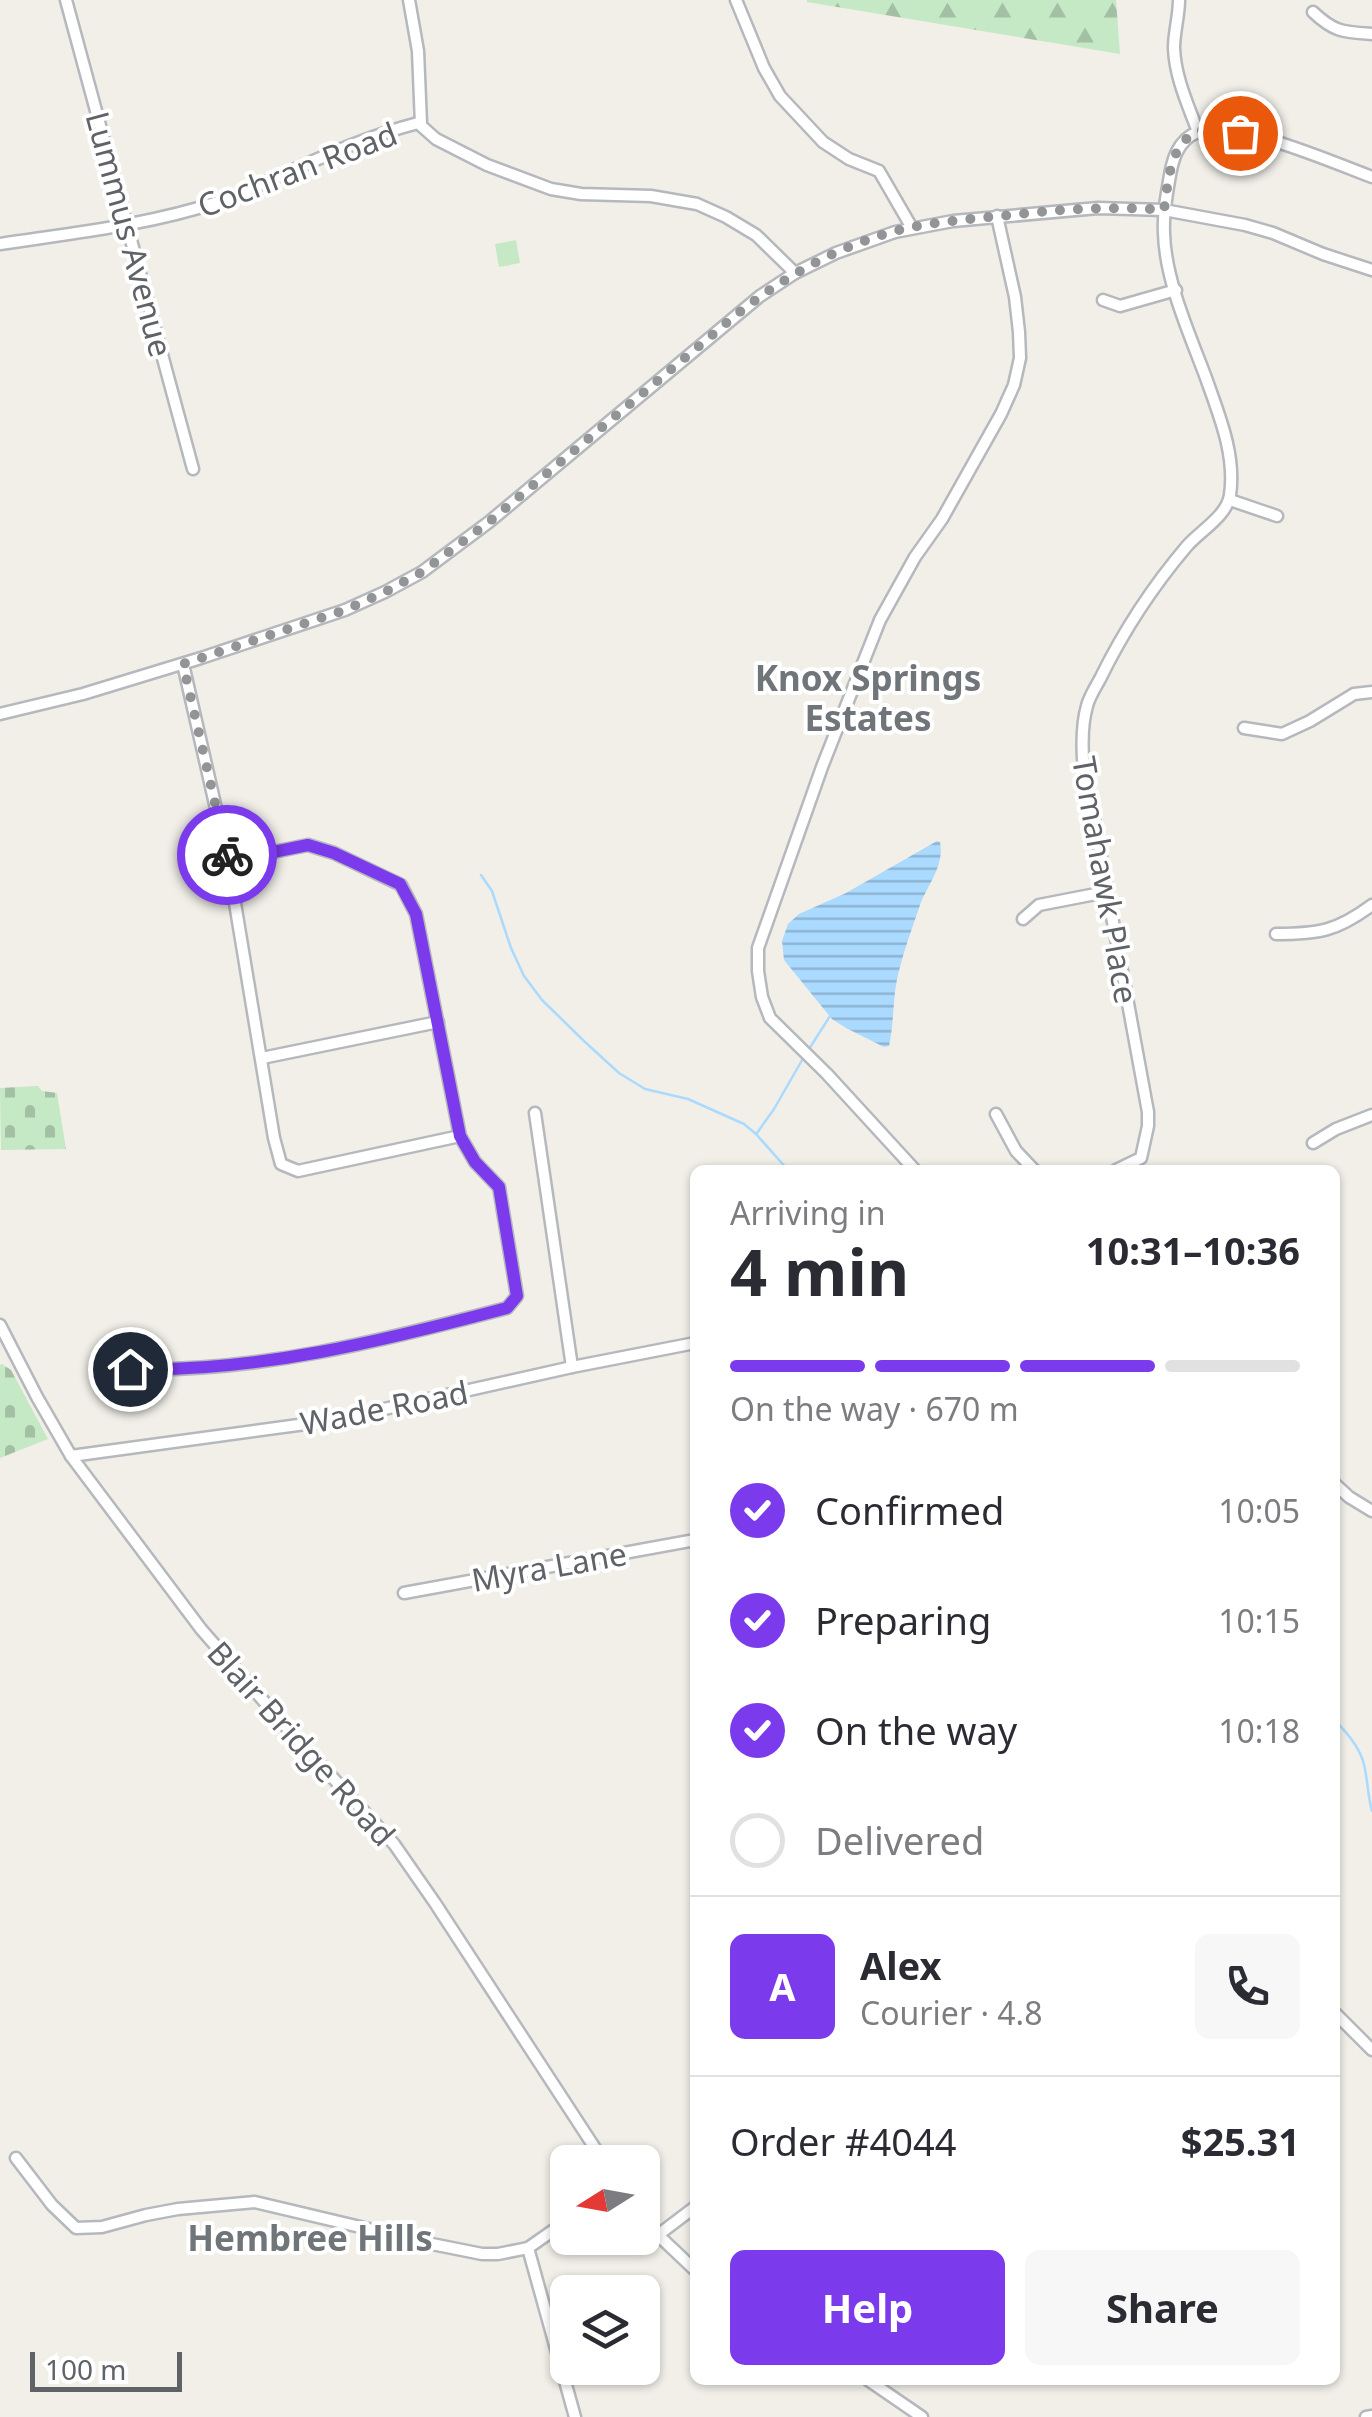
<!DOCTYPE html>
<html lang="en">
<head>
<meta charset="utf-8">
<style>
	:root { --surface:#fff; --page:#f7f7f7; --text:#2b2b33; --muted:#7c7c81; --line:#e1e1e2; --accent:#7c3aed }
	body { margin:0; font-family:"Noto Sans",sans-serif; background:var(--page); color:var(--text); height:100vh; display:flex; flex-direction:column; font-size:38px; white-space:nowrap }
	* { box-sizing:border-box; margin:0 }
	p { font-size:32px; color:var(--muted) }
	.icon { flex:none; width:55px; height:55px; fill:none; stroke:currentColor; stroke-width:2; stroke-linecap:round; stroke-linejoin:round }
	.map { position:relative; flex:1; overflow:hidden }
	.drawer { position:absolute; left:690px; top:1165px; width:650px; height:1220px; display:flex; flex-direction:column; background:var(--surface); border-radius:15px; box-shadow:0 2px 8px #0004 }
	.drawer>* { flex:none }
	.needle { width:65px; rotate:259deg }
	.tools { position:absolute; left:550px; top:2145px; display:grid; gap:20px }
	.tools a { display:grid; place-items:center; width:110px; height:110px; border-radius:15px; background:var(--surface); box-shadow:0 2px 8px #0004; font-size:50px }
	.scale { position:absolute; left:30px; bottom:25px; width:152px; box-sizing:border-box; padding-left:10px; border:5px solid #5f6368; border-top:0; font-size:28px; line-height:35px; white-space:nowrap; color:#5f6368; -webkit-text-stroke:8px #fff; paint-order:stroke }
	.pin { position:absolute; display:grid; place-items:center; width:85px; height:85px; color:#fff; margin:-42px; border:5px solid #fff; border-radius:50%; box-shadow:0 2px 10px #0007 }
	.courier { position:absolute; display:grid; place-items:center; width:100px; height:100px; margin:-50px; border:8px solid #7c3aed; border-radius:50%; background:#fff; color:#222; box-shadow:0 2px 12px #0007 }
	.headline em { font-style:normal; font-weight:700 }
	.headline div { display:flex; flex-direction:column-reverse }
	.headline { display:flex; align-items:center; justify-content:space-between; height:170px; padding:0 40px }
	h1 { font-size:65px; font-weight:700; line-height:75px }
	.bar { display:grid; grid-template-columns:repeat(4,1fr); gap:15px 10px; align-content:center; height:120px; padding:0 40px }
	.bar i { height:12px; border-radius:8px; background:var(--line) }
	.bar .current { background:var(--accent) }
	.bar p { grid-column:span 4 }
	.line { display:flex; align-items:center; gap:25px; padding:0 40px; border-top:2px solid var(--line) }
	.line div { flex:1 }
	.round { display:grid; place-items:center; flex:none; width:105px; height:105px; border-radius:15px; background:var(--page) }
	ol { padding:0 40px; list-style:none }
	li { display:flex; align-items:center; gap:30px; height:110px }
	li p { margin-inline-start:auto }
	li .icon { padding:10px; border-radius:50%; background:var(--accent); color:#fff; stroke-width:4 }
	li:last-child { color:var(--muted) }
	li i { width:55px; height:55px; border:5px solid var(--line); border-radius:50% }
	.button { display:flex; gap:20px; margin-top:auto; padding:20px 40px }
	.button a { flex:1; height:115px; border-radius:15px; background:var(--accent); color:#fff; font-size:40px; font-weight:700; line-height:115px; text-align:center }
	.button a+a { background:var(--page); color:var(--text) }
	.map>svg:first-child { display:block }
	.forest { fill:url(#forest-firs) }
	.cemetery { fill:url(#cemetery-stones) }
	.water { fill:url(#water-rules) }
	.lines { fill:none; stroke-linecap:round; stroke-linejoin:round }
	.stream { stroke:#aadaff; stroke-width:2.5 }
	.minor-casing { stroke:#b5b8bc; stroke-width:15 }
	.minor { stroke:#fff; stroke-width:10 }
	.done { stroke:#929495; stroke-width:10; stroke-dasharray:0 18 }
	.route { stroke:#7c3aed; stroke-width:12 }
	.labels { text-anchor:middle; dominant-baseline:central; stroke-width:8; stroke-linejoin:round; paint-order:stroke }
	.street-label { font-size:32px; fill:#5f6368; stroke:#fff }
	.neighbourhood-label { font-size:35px; font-weight:bold; fill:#70757a; stroke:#fff }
</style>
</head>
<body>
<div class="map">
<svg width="1372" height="2417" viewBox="0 0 1372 2417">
	<defs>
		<pattern id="forest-firs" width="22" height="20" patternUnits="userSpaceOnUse" patternTransform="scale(2.5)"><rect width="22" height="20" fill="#c5e8c5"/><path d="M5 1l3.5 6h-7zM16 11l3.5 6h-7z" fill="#a3c0a4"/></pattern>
		<pattern id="cemetery-stones" width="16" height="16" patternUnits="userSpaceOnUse" patternTransform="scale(2.5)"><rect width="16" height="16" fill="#c5e8c5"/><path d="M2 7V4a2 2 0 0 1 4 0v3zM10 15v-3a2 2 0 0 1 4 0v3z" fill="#a3c0a4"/></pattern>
		<pattern id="water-rules" width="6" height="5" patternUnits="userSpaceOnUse" patternTransform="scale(2.5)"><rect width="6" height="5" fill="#aadaff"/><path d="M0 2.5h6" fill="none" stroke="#8eb4d2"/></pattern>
	</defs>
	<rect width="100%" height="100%" fill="#f1efe8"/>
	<polygon class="forest" points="807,0 1116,0 1120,54 807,2"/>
	<g class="cemetery">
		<polygon points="516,240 520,263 499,267 495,244"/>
		<polygon points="38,1086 42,1091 57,1093 66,1149 1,1150 0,1088"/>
		<polygon points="2,1364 11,1370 48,1439 0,1458 0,1365"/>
	</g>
	<path class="water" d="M 937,841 L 940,842 C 945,867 926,886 919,908 C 910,934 899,964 895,991 C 893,1010 893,1028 889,1046 L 884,1047 L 846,1028 L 832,1019 L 784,960 L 782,941 L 788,924 L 799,914 L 846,893 Z"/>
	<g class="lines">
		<g class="stream">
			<polyline points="481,875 492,891 511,948 524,976 542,1000 585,1042 619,1073 645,1089 688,1099 744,1124 756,1134 788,1170"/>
			<polyline points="809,1049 830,1016"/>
			<polyline points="757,1133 774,1109 805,1055"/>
			<path d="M 1335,1720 C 1346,1732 1358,1745 1363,1761 C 1368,1777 1367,1794 1372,1811"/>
		</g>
		<g class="minor-casing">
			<g id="minor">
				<polyline points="66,0 193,469"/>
				<polyline points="409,0 418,51 421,124"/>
				<polyline points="736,0 764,68 780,96 823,142 849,159 879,171 912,228"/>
				<path d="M 1179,0 C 1179,16 1174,32 1174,48 C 1175,77 1188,105 1198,132"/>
				<path d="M 1313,12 C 1334,32 1343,32 1372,34"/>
				<path d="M 0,244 C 73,233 148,225 218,202 C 238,196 256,186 275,178 C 322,157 368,136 418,123 L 436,139 L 487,165 L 551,189 L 581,194 L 651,196 L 697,204 L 726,217 L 756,235 L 795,273"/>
				<polyline points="1103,300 1120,306 1176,290"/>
				<polyline points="1230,500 1277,516"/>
				<polyline points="183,664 228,861 274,1138 281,1164 298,1171 460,1136"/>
				<polyline points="0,714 83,694 201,658 345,610 385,592 422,572 489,522 760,296 795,273 836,253 895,232 953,221 1098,208 1164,210 1245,225 1273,233 1323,254 1372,270"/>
				<polyline points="1244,728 1282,734 1310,721 1354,694 1372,692"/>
				<polyline points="1023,919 1039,905 1106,892"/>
				<path d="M 1276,934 C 1319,934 1337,931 1372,905"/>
				<polyline points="262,1058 438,1022"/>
				<polyline points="535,1113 572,1367"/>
				<polyline points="996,1114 1016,1151 1034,1170"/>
				<polyline points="1313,1143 1336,1129 1372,1115"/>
				<polyline points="915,1170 827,1074 770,1018 762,997 758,971 758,948 822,767 880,620 915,557 942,519 1001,414 1014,385 1020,358 1019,332 1015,297 997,216"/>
				<path d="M 1116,1170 L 1141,1158 L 1148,1126 L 1148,1112 L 1083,759 C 1082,741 1082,723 1087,706 C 1089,697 1095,688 1100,679 C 1123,632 1153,586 1187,546 C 1200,531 1227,516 1230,495 C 1236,455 1219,415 1206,378 C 1190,335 1165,280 1164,233 C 1163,215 1166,198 1169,181 C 1172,161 1177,140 1198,132 C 1232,118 1337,164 1372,177"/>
				<polyline points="0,1325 37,1397 71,1456 201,1629 295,1737 394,1844 435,1903 604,2162"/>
				<path d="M 130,1369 C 257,1373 385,1340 507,1308 L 517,1296 L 499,1187 L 475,1162 L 460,1136 L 416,914 L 401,885 L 334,853 L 308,845 L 228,861"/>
				<polyline points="71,1456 335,1420 572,1367 695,1343"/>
				<polyline points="1335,1484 1349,1497 1372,1511"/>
				<polyline points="404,1593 695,1540"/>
				<polyline points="1335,2013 1372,2050"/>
				<polyline points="16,2158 52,2205 76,2228 102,2227 146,2215 178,2209 255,2202 432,2244 482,2254 498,2254 528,2248 568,2220"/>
				<polyline points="642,2215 658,2235 695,2270"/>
				<polyline points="658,2235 695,2207"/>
				<polyline points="528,2248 575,2417"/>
				<polyline points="868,2380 922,2417"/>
				<polyline points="1366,2417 1372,2416"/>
			</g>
		</g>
		<use href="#minor" class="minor"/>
	</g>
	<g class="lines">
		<path class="done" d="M 227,855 L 183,664 L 345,610 L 385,592 L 422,572 L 489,522 L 736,315 C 787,274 847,241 912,227 C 945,221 978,218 1011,215 C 1062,209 1113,206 1164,210 C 1169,177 1170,128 1216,129 C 1224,129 1233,132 1240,133"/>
		<path class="route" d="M 130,1369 C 254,1373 387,1340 507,1308 L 517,1296 L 499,1187 L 475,1162 L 460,1136 L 416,914 L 400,884 L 334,853 L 308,845 L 228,861 L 227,855"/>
	</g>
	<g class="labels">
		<g class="street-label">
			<text transform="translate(297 169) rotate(-21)">Cochran Road</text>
			<text transform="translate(130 234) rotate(75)">Lummus Avenue</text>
			<text transform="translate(1106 880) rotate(80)">Tomahawk Place</text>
			<text transform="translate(384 1407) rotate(-11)">Wade Road</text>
			<text transform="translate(549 1566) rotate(-10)">Myra Lane</text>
			<text transform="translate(302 1743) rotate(48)">Blair Bridge Road</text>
		</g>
		<g class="neighbourhood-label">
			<text x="868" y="677">Knox Springs<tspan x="868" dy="40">Estates</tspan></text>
			<text x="310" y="2237">Hembree Hills</text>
		</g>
	</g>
</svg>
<div class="tools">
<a><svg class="needle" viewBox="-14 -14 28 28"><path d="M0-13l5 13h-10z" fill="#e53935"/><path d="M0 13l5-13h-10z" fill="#7c7c81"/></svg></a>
<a><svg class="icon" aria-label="layers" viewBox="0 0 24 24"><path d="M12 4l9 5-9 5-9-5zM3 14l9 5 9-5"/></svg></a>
</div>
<div class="scale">100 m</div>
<div class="pin" style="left:1240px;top:133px;background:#ea580c"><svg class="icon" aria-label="bag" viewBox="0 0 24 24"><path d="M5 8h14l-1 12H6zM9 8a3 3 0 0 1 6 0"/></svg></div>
<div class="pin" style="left:130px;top:1369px;background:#1f2937"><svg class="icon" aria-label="home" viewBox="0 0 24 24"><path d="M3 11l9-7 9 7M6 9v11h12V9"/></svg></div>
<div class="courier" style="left:227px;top:855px"><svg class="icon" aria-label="bike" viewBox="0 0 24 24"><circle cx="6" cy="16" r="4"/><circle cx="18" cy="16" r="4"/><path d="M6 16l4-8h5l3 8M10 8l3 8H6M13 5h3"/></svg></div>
<section class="drawer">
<div class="headline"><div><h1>4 min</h1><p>Arriving in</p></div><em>10:31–10:36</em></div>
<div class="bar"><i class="current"></i><i class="current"></i><i class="current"></i><i></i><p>On the way · 670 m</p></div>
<ol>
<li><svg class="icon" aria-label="check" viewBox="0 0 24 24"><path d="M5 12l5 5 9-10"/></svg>Confirmed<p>10:05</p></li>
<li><svg class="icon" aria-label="check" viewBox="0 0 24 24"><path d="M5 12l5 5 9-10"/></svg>Preparing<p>10:15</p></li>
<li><svg class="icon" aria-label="check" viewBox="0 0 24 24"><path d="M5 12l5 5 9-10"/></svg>On the way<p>10:18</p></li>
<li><i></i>Delivered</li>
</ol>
<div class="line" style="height:180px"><b class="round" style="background:var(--accent);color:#fff">A</b><div><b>Alex</b><p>Courier · 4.8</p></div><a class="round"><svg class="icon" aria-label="phone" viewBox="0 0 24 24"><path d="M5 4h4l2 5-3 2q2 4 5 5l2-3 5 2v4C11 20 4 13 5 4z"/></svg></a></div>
<div class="line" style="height:130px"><div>Order #4044</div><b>$25.31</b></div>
<div class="button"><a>Help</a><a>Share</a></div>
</section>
</div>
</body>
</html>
